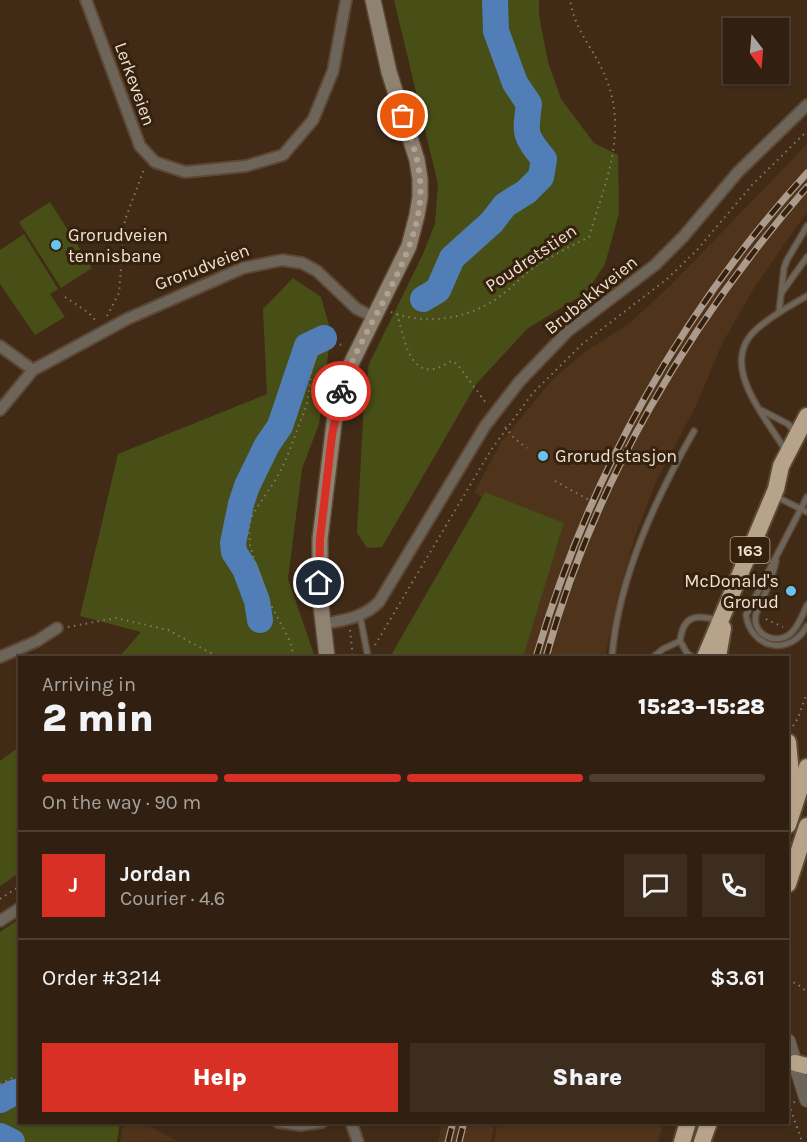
<!DOCTYPE html>
<html lang="en">
<head>
<meta charset="utf-8">
<style>
	:root { --surface:#312011; --page:#3d2d1f; --text:#f1f3f6; --muted:#a8a39f; --line:#4c3e31; --accent:#d93025 }
	body { margin:0; font-family:Karla,sans-serif; background:var(--page); color:var(--text); height:100vh; display:flex; flex-direction:column; font-size:22px; white-space:nowrap }
	* { box-sizing:border-box; margin:0 }
	p { font-size:20px; color:var(--muted) }
	.icon { flex:none; width:33px; height:33px; fill:none; stroke:currentColor; stroke-width:2; stroke-linecap:round; stroke-linejoin:round }
	.map { position:relative; flex:1; overflow:hidden }
	.drawer { position:absolute; left:18px; top:656px; width:771px; height:468px; display:flex; flex-direction:column; background:var(--surface); border-radius:0px; box-shadow:0 2px 4px #0004,0 0 0 2px var(--line) }
	.drawer>* { flex:none }
	.needle { width:39px; rotate:164deg }
	.buttons { position:absolute; left:723px; top:18px; display:grid; gap:12px }
	.buttons a { display:grid; place-items:center; width:66px; height:66px; border-radius:0px; background:var(--surface); box-shadow:0 2px 4px #0004,0 0 0 2px var(--line); font-size:30px }
	.pin { position:absolute; display:grid; place-items:center; width:51px; height:51px; color:#fff; margin:-26px; border:3px solid #fff; border-radius:50%; box-shadow:0 2px 6px #0007 }
	.courier { position:absolute; display:grid; place-items:center; width:60px; height:60px; margin:-30px; border:4px solid #d93025; border-radius:50%; background:#fff; color:#222; box-shadow:0 2px 8px #0007 }
	.overview em { font-style:normal; font-weight:800 }
	.overview div { display:flex; flex-direction:column-reverse }
	.overview { display:flex; align-items:center; justify-content:space-between; height:102px; padding:0 24px }
	h1 { font-size:39px; font-weight:800; line-height:45px }
	.bar { display:grid; grid-template-columns:repeat(4,1fr); gap:9px 6px; align-content:center; height:72px; padding:0 24px }
	.bar i { height:8px; border-radius:4px; background:var(--line) }
	.bar .selected { background:var(--accent) }
	.bar p { grid-column:span 4 }
	.line { display:flex; align-items:center; gap:15px; padding:0 24px; border-top:2px solid var(--line) }
	.line div { flex:1 }
	.round { display:grid; place-items:center; flex:none; width:63px; height:63px; border-radius:0px; background:var(--page) }
	.cta { display:flex; gap:12px; margin-top:auto; padding:12px 24px }
	.cta a { flex:1; height:69px; border-radius:0px; background:var(--accent); color:#fff; font-size:24px; font-weight:800; line-height:69px; text-align:center }
	.cta a+a { background:var(--page); color:var(--text) }
	.map>svg:first-child { display:block }
	.built { fill:#4f331a }
	.green { fill:#484f16 }
	.lines { fill:none; stroke-linecap:round; stroke-linejoin:round }
	.river { stroke:#527eb8; stroke-width:26 }
	.service-casing { stroke:#5d4835; stroke-width:8 }
	.minor-casing { stroke:#5d4835; stroke-width:14 }
	.tertiary-casing { stroke:#5d4835; stroke-width:16 }
	.secondary-casing { stroke:#5d4835; stroke-width:18 }
	.trunk-casing { stroke:#5d4835; stroke-width:20 }
	.path { stroke:#897666; stroke-width:2; stroke-dasharray:1.5 4.5; stroke-linecap:butt }
	.service { stroke:#6e655a; stroke-width:5 }
	.minor { stroke:#6e655a; stroke-width:10 }
	.tertiary { stroke:#6e655a; stroke-width:14 }
	.secondary { stroke:#908271; stroke-width:15 }
	.trunk { stroke:#b6a38a; stroke-width:16 }
	.rail-casing { stroke:#ac9b8c; stroke-width:7 }
	.rail { stroke:#36210d; stroke-width:4.5; stroke-dasharray:14; stroke-linecap:butt }
	.done { stroke:#b2a192; stroke-width:6; stroke-dasharray:0 10.8 }
	.route { stroke:#d93025; stroke-width:8 }
	.poi-dot { fill:#67c4f0; stroke:#36210d; stroke-width:2 }
	.labels { text-anchor:middle; dominant-baseline:central; stroke-width:6; stroke-linejoin:round; paint-order:stroke }
	.shield { fill:#36210d; stroke:#b8a799; stroke-width:1.5 }
	.shield-label { font-size:16px; font-weight:bold; fill:#efe1d5 }
	.street-label { font-size:18px; fill:#efe1d5; stroke:#36210d }
	.poi-label { font-size:18px; fill:#efe1d5; stroke:#36210d; text-anchor:start }
</style>
</head>
<body>
<div class="map">
<svg width="807" height="1142" viewBox="0 0 807 1142">
	<rect width="100%" height="100%" fill="#412b17"/>
	<g class="built">
		<polygon points="807,144 807,212 754,288 722,344 696,406 656,481 636,534 618,595 605,657 515,657 561,536 474,493 501,442 552,380 585,352 630,323 674,282"/>
		<polygon points="124,1122 142,1122 177,1141 120,1142"/>
		<polygon points="442,1122 495,1122 491,1142 438,1142"/>
		<polygon points="498,1122 664,1122 658,1142 494,1142"/>
	</g>
	<g class="green">
		<polygon points="394,0 539,0 539,15 548,62 561,99 594,143 618,155 619,213 605,264 586,293 528,328 477,383 382,547 367,548 357,533 364,401 369,364 423,254 435,224 438,184"/>
		<polygon points="50,202 92,268 61,288 19,222"/>
		<polygon points="24,234 58,289 50,294 65,317 35,335 0,284 0,250"/>
		<polygon points="293,278 321,297 331,332 319,424 302,469 288,579 315,657 119,657 141,632 80,616 118,454 267,394 263,309"/>
		<polygon points="485,492 564,523 523,657 390,657"/>
		<polygon points="19,747 19,873 0,886 0,761"/>
		<polygon points="19,919 20,1122 120,1122 117,1142 0,1142 0,932"/>
	</g>
	<g class="lines">
		<g class="river">
			<path d="M 423,299 L 438,290 L 452,258 L 492,222 L 505,205 L 526,192 L 541,177 L 544,159 C 524,135 525,134 529,104 L 515,83 L 496,31 L 495,0"/>
			<polyline points="260,620 257,601 245,569 234,552 233,543 241,504 247,486 267,445 280,426 307,346 324,338"/>
			<polyline points="0,1100 13,1093 20,1091"/>
			<polyline points="0,1136 12,1142"/>
		</g>
		<g class="service-casing">
			<g id="service">
				<polyline points="782,292 807,257"/>
				<polyline points="779,312 784,268 787,260 807,226"/>
				<polyline points="761,410 788,424 796,433"/>
				<path d="M 786,451 C 769,422 725,374 748,339 C 757,324 791,305 807,296"/>
				<polyline points="775,496 807,512"/>
				<path d="M 807,497 L 746,615 C 751,649 790,657 807,626"/>
				<path d="M 776,561 L 771,580 L 756,614 C 751,634 775,646 790,634 C 798,628 803,614 807,605"/>
				<polyline points="360,616 368,657"/>
				<path d="M 612,657 C 618,578 656,498 694,431"/>
				<polyline points="653,657 663,649 680,641"/>
				<path d="M 692,657 L 687,653 L 680,641 C 683,616 695,614 717,620"/>
			</g>
		</g>
		<g class="minor-casing">
			<g id="minor">
				<polyline points="86,0 140,146 155,162 185,172 246,166 283,155 313,120 333,71 346,0"/>
				<polyline points="0,346 33,370"/>
				<polyline points="0,410 33,370 127,319 243,268 282,260 302,263 317,271 357,309 374,317"/>
				<path d="M 323,624 C 344,620 363,618 379,602 L 485,426 L 519,382 L 568,331 L 655,265 L 683,237 L 738,172 L 807,105"/>
				<polyline points="0,657 37,641 57,628"/>
				<polyline points="0,921 20,908"/>
				<polyline points="278,1122 301,1125 322,1122"/>
				<polyline points="351,1122 358,1142"/>
			</g>
		</g>
		<g class="tertiary-casing">
			<polyline id="tertiary" points="788,1041 807,1100"/>
		</g>
		<g class="secondary-casing">
			<polyline id="secondary" points="327,657 320,597 320,539 335,415 346,374 409,246 417,215 420,197 420,179 417,160 389,72 373,0"/>
		</g>
		<g class="trunk-casing">
			<g id="trunk">
				<polyline points="705,657 776,489 781,466 807,416"/>
				<polyline points="718,657 723,628"/>
				<polyline points="788,742 794,806"/>
				<polyline points="788,825 807,767"/>
				<polyline points="788,884 807,826"/>
				<polyline points="795,1063 807,1066"/>
				<polyline points="682,1142 688,1122"/>
				<polyline points="702,1142 709,1122"/>
			</g>
		</g>
		<g class="path">
			<polyline points="65,297 89,313 97,322"/>
			<path d="M 391,312 C 425,325 462,320 493,301 C 509,291 521,277 536,266 C 553,255 571,246 589,237 C 606,179 630,130 603,71 C 590,44 575,30 570,0"/>
			<path d="M 397,314 C 403,331 407,374 434,369 C 440,368 446,363 452,361 L 457,364 L 486,403"/>
			<polyline points="107,316 119,293 125,220 144,169"/>
			<polyline points="505,427 514,438 527,448"/>
			<polyline points="555,481 589,500"/>
			<polyline points="766,619 783,627"/>
			<polyline points="68,627 116,618 168,630 218,657"/>
			<polyline points="350,630 353,657"/>
			<polyline points="375,645 491,450 532,394 581,345 667,279 697,250 752,185 807,131"/>
			<polyline points="294,657 290,641 263,590 250,545 249,526 253,514 276,479 285,462 307,404 313,360 316,353 321,349 334,344 345,345"/>
			<polyline points="793,726 798,718 807,693"/>
			<polyline points="0,899 20,886"/>
			<polyline points="788,980 797,984 807,992"/>
			<polyline points="0,1084 20,1074"/>
			<polyline points="795,1102 789,1104 802,1142"/>
		</g>
		<use href="#service" class="service"/>
		<use href="#minor" class="minor"/>
		<use href="#tertiary" class="tertiary"/>
		<use href="#secondary" class="secondary"/>
		<use href="#trunk" class="trunk"/>
		<g class="rail-casing">
			<g id="rail">
				<path d="M 536,657 C 588,478 681,311 807,173"/>
				<path d="M 546,657 C 594,482 689,323 807,187"/>
				<polyline points="448,1142 453,1122"/>
				<polyline points="459,1142 464,1122"/>
			</g>
		</g>
		<use href="#rail" class="rail"/>
	</g>
	<g class="lines">
		<path class="done" d="M 341,391 C 362,322 427,253 420,178 C 418,157 410,136 403,116"/>
		<polyline class="route" points="319,583 320,539 332,435 341,391"/>
	</g>
	<g class="poi-dot">
		<circle cx="56" cy="245" r="6"/>
		<circle cx="543" cy="456" r="6"/>
		<circle cx="791" cy="591" r="6"/>
	</g>
	<g class="labels">
		<rect class="shield" x="730.5" y="537" width="39" height="26" rx="4.5"/>
		<g class="shield-label">
			<text x="750" y="550">163</text>
		</g>
		<g class="street-label">
			<text transform="translate(135 84) rotate(70)">Lerkeveien</text>
			<text transform="translate(531 258) rotate(-34)">Poudretstien</text>
			<text transform="translate(202 267) rotate(-21)">Grorudveien</text>
			<text transform="translate(591 295) rotate(-39)">Brubakkveien</text>
		</g>
		<g class="poi-label">
			<text x="68" y="235">Grorudveien<tspan x="68" dy="21">tennisbane</tspan></text>
			<text x="555" y="456">Grorud stasjon</text>
			<text x="779" y="581" text-anchor="end">McDonald's<tspan x="779" dy="21">Grorud</tspan></text>
		</g>
	</g>
</svg>
<div class="buttons">
<a><svg class="needle" viewBox="-14 -14 28 28"><path d="M0-13l5 13h-10z" fill="#e53935"/><path d="M0 13l5-13h-10z" fill="#a8a39f"/></svg></a>
</div>
<div class="pin" style="left:403px;top:116px;background:#ea580c"><svg class="icon" aria-label="bag" viewBox="0 0 24 24"><path d="M5 8h14l-1 12H6zM9 8a3 3 0 0 1 6 0"/></svg></div>
<div class="pin" style="left:319px;top:583px;background:#1f2937"><svg class="icon" aria-label="home" viewBox="0 0 24 24"><path d="M3 11l9-7 9 7M6 9v11h12V9"/></svg></div>
<div class="courier" style="left:341px;top:391px"><svg class="icon" aria-label="bike" viewBox="0 0 24 24"><circle cx="6" cy="16" r="4"/><circle cx="18" cy="16" r="4"/><path d="M6 16l4-8h5l3 8M10 8l3 8H6M13 5h3"/></svg></div>
<section class="drawer">
<div class="overview"><div><h1>2 min</h1><p>Arriving in</p></div><em>15:23–15:28</em></div>
<div class="bar"><i class="selected"></i><i class="selected"></i><i class="selected"></i><i></i><p>On the way · 90 m</p></div>
<div class="line" style="height:108px"><b class="round" style="background:var(--accent);color:#fff">J</b><div><b>Jordan</b><p>Courier · 4.6</p></div><a class="round"><svg class="icon" aria-label="chat" viewBox="0 0 24 24"><path d="M4 5h16v11H9l-5 4z"/></svg></a><a class="round"><svg class="icon" aria-label="phone" viewBox="0 0 24 24"><path d="M5 4h4l2 5-3 2q2 4 5 5l2-3 5 2v4C11 20 4 13 5 4z"/></svg></a></div>
<div class="line" style="height:78px"><div>Order #3214</div><b>$3.61</b></div>
<div class="cta"><a>Help</a><a>Share</a></div>
</section>
</div>
</body>
</html>
